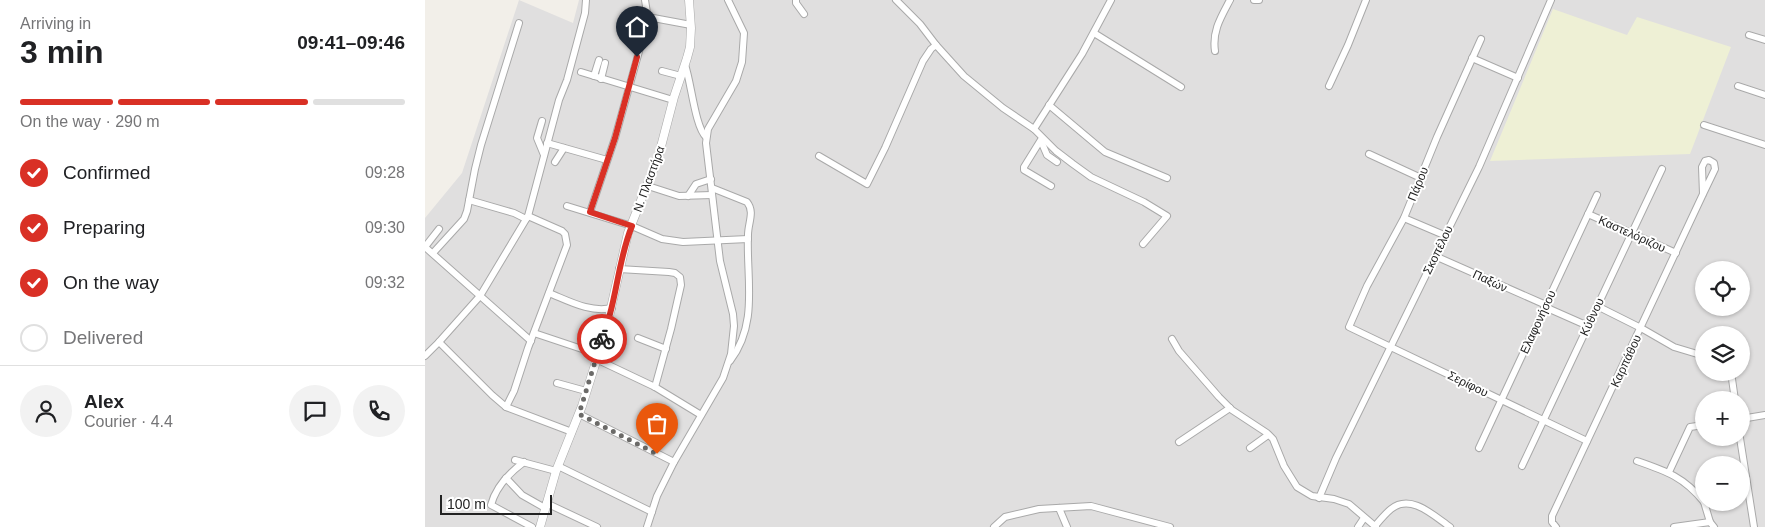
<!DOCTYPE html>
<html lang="en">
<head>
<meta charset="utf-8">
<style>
	:root { --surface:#fff; --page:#f2f2f2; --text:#202124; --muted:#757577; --line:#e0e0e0; --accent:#d93025 }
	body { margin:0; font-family:Arial,sans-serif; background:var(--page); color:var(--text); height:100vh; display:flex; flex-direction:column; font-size:19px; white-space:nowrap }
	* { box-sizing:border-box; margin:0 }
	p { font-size:16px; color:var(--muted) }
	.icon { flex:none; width:28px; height:28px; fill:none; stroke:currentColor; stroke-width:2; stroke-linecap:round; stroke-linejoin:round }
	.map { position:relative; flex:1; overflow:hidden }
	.side { display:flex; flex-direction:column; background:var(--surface); width:425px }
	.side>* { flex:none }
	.controls { position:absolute; left:1270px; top:261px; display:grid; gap:10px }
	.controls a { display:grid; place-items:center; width:55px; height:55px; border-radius:50%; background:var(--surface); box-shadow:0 1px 4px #0004; font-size:25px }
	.scale { position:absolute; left:15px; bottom:12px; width:112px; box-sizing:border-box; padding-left:5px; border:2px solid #222; border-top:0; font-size:14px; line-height:18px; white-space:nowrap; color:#222; -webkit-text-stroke:4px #fff; paint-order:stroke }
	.pin { position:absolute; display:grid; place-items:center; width:42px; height:42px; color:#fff; margin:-51px -21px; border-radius:50% 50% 50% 0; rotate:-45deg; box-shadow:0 0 5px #0007 }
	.pin .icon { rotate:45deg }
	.courier { position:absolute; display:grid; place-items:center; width:50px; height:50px; margin:-25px; border:4px solid #d93025; border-radius:50%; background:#fff; color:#222; box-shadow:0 1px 6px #0007 }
	.headline em { font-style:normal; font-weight:700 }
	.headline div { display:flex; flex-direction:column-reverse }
	.headline { display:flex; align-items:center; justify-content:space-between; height:85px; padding:0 20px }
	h1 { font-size:32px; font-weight:700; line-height:38px }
	.bar { display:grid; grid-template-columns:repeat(4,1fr); gap:8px 5px; align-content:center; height:60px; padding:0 20px }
	.bar i { height:6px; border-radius:4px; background:var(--line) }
	.bar .active { background:var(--accent) }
	.bar p { grid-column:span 4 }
	.line { display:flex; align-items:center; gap:12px; padding:0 20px; border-top:1px solid var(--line) }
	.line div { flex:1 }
	.round { display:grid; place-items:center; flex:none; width:52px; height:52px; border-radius:26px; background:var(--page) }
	ol { padding:0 20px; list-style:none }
	li { display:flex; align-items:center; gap:15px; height:55px }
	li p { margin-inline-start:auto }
	li .icon { padding:5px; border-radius:50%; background:var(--accent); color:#fff; stroke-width:4 }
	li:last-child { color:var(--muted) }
	li i { width:28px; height:28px; border:2px solid var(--line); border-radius:50% }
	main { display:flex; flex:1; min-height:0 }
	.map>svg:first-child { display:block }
	.residential { fill:#e0dfdf; fill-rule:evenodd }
	.farmland { fill:#eef0d5 }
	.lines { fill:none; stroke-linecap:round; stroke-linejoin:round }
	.minor-casing { stroke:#a9a9a9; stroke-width:8 }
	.tertiary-casing { stroke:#a9a9a9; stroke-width:9 }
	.minor { stroke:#fff; stroke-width:6 }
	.tertiary { stroke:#fff; stroke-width:8 }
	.done { stroke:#6b6a68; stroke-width:5; stroke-dasharray:0 9 }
	.route { stroke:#d93025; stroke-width:6 }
	.labels { text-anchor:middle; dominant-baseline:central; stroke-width:4; stroke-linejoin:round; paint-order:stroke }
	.street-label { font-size:12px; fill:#222; stroke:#fff }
</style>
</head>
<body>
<main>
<section class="side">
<div class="headline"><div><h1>3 min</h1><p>Arriving in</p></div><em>09:41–09:46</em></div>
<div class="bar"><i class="active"></i><i class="active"></i><i class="active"></i><i></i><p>On the way · 290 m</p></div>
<ol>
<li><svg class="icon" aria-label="check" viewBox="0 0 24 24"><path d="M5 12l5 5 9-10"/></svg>Confirmed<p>09:28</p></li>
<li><svg class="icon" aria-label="check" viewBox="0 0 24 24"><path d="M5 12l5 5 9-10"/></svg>Preparing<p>09:30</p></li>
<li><svg class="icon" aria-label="check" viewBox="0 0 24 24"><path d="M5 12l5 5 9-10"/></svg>On the way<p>09:32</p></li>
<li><i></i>Delivered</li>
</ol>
<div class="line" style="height:90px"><a class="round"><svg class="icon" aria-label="person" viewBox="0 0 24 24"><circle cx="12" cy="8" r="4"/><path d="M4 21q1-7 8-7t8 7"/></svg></a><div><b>Alex</b><p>Courier · 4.4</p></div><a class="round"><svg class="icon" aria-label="chat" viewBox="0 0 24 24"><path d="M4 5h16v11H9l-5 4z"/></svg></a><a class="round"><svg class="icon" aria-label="phone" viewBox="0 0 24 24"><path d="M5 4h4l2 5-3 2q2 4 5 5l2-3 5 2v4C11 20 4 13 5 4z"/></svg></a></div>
</section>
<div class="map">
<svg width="1340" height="527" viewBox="0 0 1340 527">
	<rect width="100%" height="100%" fill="#f2efe9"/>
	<path class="residential" d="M 94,0 L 148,23 L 154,0 L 1340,0 L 1340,527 L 0,527 L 0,218 L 37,173 ZM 1279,270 L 1316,270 L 1316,308 L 1279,308 ZM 1279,335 L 1316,335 L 1316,372 L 1279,372 ZM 1279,400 L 1316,400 L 1316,438 L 1279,438 ZM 1279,465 L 1316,465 L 1316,502 L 1279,502 Z"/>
	<polygon class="farmland" points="1128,9 1202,35 1212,17 1306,47 1265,154 1065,161"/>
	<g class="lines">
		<g class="minor-casing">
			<g id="minor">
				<polyline points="371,0 371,3 379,14"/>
				<polyline points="471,0 495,24 511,45"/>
				<polyline points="829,0 834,0"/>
				<polyline points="223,17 266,25"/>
				<polyline points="669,33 756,87"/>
				<polyline points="1324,35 1340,40"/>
				<polyline points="1056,39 1012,137 979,218 942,286 924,327 1162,441"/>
				<path d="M 790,51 C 787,31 796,17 805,0"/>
				<polyline points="1047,58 1093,78"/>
				<path d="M 260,65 C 266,81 270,127 281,137"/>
				<polyline points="237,71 256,76"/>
				<polyline points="156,72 248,100"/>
				<polyline points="169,76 174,60"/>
				<polyline points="176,79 180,63"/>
				<polyline points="904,86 923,45 941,0"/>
				<polyline points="1313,86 1340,95"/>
				<polyline points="624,105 680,152 742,178"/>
				<polyline points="117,121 112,138 119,155"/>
				<polyline points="1279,125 1340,145"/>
				<polyline points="609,129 657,54 686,0"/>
				<polyline points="617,138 599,167 599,170 626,186"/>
				<polyline points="616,141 622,155 632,162"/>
				<polyline points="122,143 182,160"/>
				<polyline points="944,154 996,178"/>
				<polyline points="394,156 442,184 460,148 498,61 506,49 511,45 539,76 578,108 609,129 631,151 648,164 666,177 719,202 742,216 718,244"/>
				<polyline points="130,162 139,148"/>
				<polyline points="223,186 254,196 287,195"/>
				<path d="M 287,188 L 322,202 C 330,212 323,223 323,235 C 321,278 334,323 305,361"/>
				<polyline points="263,196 271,184 286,179"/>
				<polyline points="44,200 89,213 101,219"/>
				<polyline points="142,206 207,226 237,239 258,242 323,239"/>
				<polyline points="165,212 190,138 223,19 220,0"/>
				<polyline points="1163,214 1251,253"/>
				<polyline points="979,218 1019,235"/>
				<polyline points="0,247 106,341"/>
				<polyline points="0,247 14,229"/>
				<polyline points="8,253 39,219 42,211 50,169 56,145 94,23"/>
				<polyline points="1010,256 1121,305"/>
				<polyline points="194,269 244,272 250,273 255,277 256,285 246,329 230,387"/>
				<path d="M 124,293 C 144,301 165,313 187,308"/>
				<polyline points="1172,306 1216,328 1249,347 1279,356"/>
				<polyline points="1120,307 1163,326"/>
				<polyline points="109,333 172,354"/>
				<polyline points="213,338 241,349"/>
				<polyline points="747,339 754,351 794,397 807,410 842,433 848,439 859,466 872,487 887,496 909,499 924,504 951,527"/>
				<polyline points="14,342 67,395 81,407 147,432"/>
				<polyline points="0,356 14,342 55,296 103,216 134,100 142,80 160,13 161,0"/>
				<polyline points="171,359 230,387 276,415"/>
				<polyline points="1306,372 1310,400"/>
				<polyline points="132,383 161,391"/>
				<polyline points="81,407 89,391 103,348 142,245 140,234 137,231 103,216"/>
				<polyline points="154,414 249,462"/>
				<polyline points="1316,419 1340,415"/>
				<polyline points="1315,438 1329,527"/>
				<polyline points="754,442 805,408"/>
				<polyline points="825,448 843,435"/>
				<polyline points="1054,448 1172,195"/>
				<polyline points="90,460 131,471"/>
				<path d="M 1212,461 C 1241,471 1259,477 1279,502"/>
				<path d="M 99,462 C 84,473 71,486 66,505 L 107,527"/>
				<polyline points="133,466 227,512"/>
				<polyline points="1097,466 1237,169"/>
				<polyline points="1244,472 1265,427 1279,425"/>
				<polyline points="81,478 97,495 120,508"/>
				<polyline points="894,498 911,458 1054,167 1126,0"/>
				<polyline points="1279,502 1285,522 1289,527"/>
				<polyline points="121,503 172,527"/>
				<polyline points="634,508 642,527"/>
				<path d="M 950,526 C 955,520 960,514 966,509 C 986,493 1009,516 1025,527"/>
				<polyline points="222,527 232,496 249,462 298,378 306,354 309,326 308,314 295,261 281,143 283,129 311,81 317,62 319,33 303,0"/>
				<polyline points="569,527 580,517 614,509 666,506 745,527"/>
				<polyline points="933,527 939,518"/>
				<polyline points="1131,527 1127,522 1127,516 1278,194 1290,169 1289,163 1284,160 1280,161 1277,167 1278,194"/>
				<polyline points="1249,527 1285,522"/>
			</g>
		</g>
		<g class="tertiary-casing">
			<polyline id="tertiary" points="115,527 131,471 157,406 181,330 203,233 233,158 249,97 262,58 265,47 266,28 264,0"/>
		</g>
		<use href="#minor" class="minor"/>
		<use href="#tertiary" class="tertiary"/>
	</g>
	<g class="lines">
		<polyline class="done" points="177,339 154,414 232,454"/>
		<path class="route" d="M 177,339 C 192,303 192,262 207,226 L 165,212 L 190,138 L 212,57"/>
	</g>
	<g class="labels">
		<g class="street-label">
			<text transform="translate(224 179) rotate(-70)">Ν. Πλαστήρα</text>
			<text transform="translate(993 184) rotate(-68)">Πάρου</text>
			<text transform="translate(1207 234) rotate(24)">Καστελόριζου</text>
			<text transform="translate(1013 250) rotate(-64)">Σκοπέλου</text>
			<text transform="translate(1065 281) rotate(25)">Παξών</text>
			<text transform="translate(1167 317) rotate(-65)">Κύθνου</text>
			<text transform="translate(1113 322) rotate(-65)">Ελαφονήσου</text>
			<text transform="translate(1201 361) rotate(-65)">Καρπάθου</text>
			<text transform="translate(1043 384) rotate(26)">Σερίφου</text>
		</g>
	</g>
</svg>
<div class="controls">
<a><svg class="icon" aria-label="locate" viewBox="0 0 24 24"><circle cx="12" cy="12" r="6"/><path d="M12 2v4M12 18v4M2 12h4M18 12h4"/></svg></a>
<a><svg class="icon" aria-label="layers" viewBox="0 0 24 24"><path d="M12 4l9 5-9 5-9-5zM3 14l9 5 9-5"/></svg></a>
<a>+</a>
<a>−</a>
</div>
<div class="scale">100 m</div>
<div class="pin" style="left:232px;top:454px;background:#ea580c"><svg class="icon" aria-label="bag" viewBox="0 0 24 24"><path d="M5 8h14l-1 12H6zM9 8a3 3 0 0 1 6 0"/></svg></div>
<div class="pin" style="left:212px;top:57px;background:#1f2937"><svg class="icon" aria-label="home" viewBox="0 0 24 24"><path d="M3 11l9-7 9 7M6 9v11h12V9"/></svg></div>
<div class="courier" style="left:177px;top:339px"><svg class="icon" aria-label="bike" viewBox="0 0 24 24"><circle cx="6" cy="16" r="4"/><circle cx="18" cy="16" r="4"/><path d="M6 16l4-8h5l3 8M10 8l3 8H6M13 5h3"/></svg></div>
</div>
</main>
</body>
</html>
